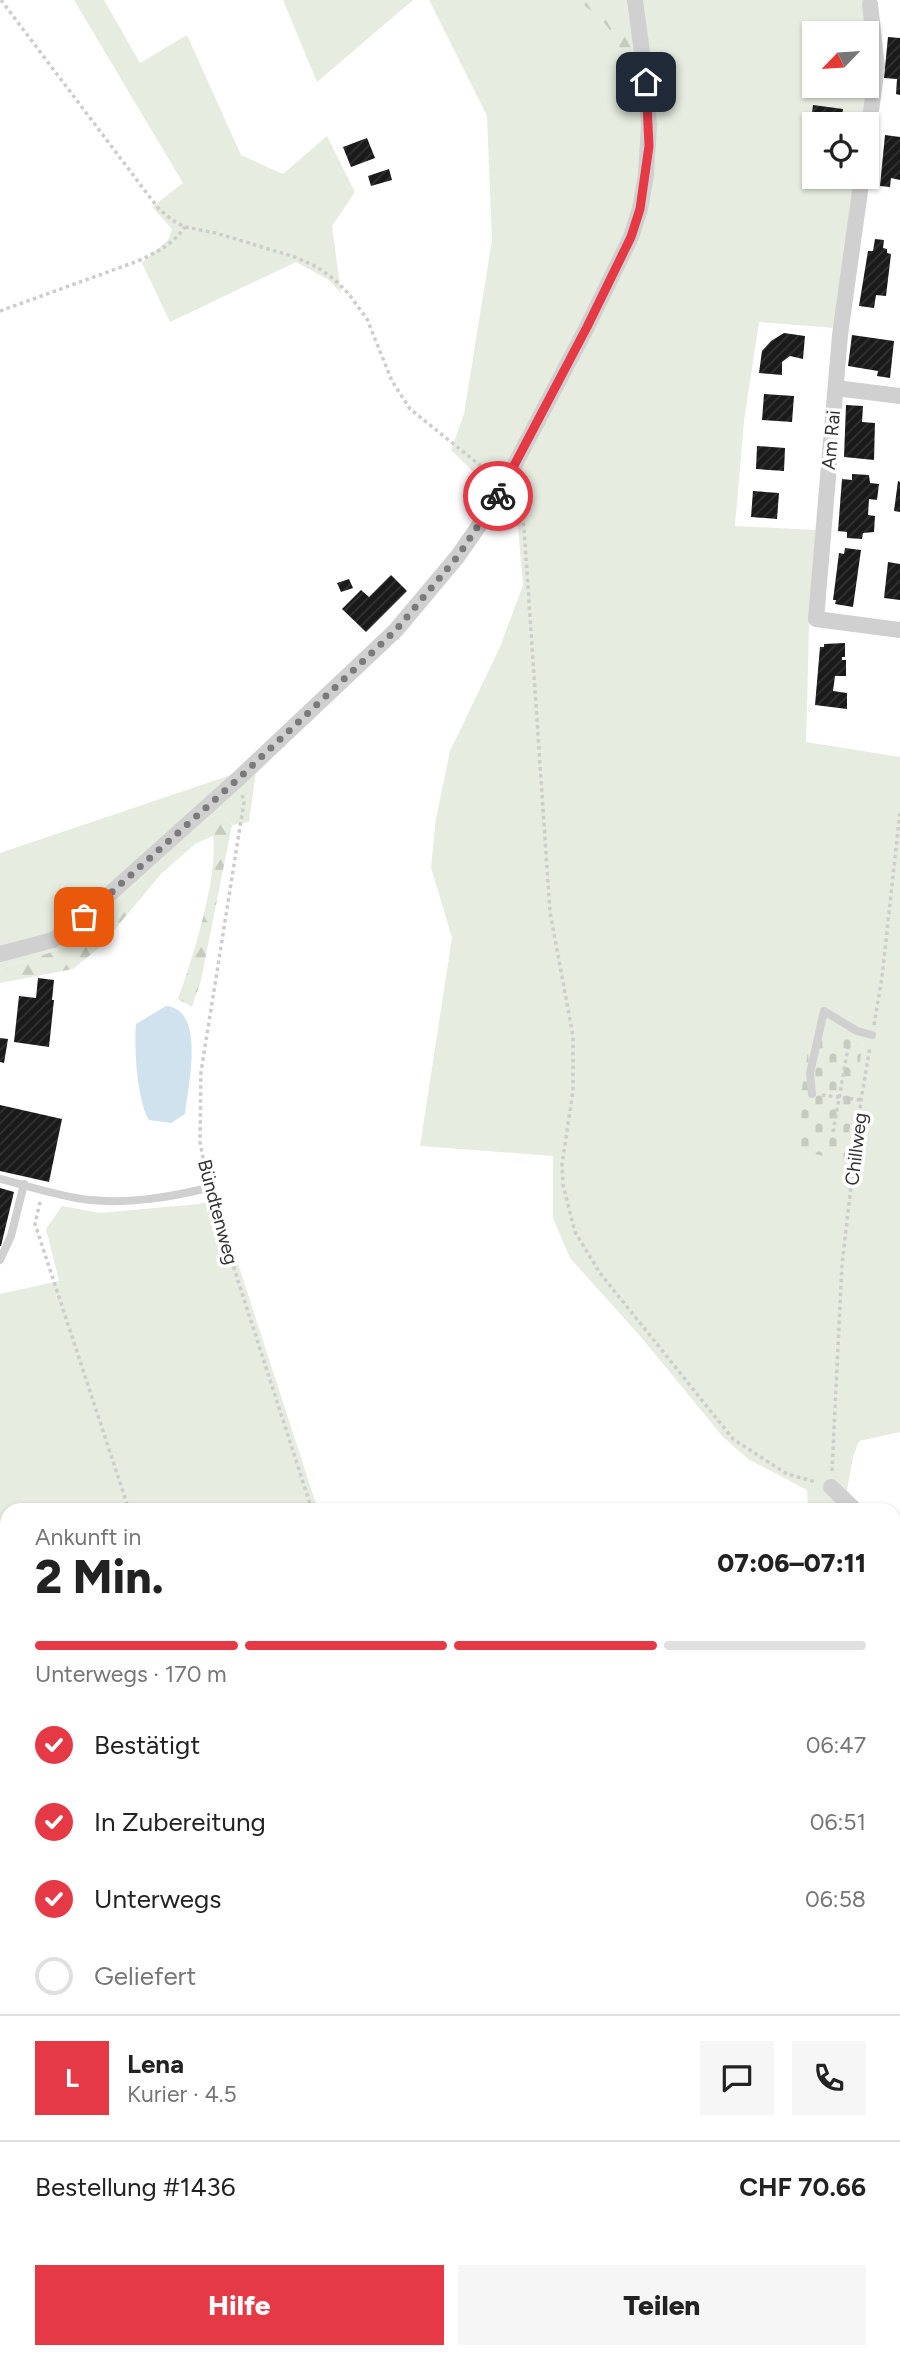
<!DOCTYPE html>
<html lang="de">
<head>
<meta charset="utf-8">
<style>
	:root { --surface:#fff; --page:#f6f6f6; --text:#222; --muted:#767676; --line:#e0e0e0; --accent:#e63946 }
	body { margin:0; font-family:Figtree,sans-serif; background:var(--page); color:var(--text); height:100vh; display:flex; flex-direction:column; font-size:26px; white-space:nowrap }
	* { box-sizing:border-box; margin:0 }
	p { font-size:23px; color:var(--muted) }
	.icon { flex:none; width:38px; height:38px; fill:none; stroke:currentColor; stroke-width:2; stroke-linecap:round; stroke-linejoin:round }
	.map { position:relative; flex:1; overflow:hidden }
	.drawer { position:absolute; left:0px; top:1503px; width:901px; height:856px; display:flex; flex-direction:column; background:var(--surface); border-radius:21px 21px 0 0; box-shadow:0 2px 5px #0004 }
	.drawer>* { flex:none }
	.needle { width:46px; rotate:245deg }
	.tools { position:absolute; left:802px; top:21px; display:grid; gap:14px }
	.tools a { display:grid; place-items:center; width:77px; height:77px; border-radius:0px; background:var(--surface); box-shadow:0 2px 5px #0004; font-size:35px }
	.pin { position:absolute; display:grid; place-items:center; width:60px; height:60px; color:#fff; margin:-30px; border-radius:14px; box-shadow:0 4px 10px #0006 }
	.courier { position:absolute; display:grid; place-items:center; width:70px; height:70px; margin:-35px; border:5px solid #e63946; border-radius:50%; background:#fff; color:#222; box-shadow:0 2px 9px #0007 }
	.headline em { font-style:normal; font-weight:800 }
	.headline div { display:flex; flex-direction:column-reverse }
	.headline { display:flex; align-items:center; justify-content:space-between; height:119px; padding:0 35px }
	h1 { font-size:46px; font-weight:800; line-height:52px }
	.bar { display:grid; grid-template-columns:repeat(4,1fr); gap:10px 7px; align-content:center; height:84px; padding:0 35px }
	.bar i { height:9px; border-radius:5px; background:var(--line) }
	.bar .active { background:var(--accent) }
	.bar p { grid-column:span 4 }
	.line { display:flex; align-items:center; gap:18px; padding:0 35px; border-top:2px solid var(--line) }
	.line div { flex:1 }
	.round { display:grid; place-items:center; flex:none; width:74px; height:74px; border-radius:0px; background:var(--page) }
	ol { padding:0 35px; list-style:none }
	li { display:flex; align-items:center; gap:21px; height:77px }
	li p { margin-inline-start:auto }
	li .icon { padding:7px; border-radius:50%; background:var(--accent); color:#fff; stroke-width:4 }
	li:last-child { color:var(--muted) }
	li i { width:38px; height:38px; border:4px solid var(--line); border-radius:50% }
	.primary-button { display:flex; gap:14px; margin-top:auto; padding:14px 35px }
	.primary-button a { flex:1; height:80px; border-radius:0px; background:var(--accent); color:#fff; font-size:28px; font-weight:800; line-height:80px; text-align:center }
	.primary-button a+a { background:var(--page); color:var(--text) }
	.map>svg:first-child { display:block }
	.grass { fill:#e6ecdf; fill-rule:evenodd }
	.forest { fill:url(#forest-firs) }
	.cemetery { fill:url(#cemetery-stones) }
	.water { fill:#cfe2ee }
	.building { fill:url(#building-hatch) }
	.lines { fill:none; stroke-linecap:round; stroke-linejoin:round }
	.path { stroke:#cdcdcd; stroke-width:3.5; stroke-dasharray:3.5 3.5; stroke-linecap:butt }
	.lane { stroke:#d0d0d0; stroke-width:8 }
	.street { stroke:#d0d0d0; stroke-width:16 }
	.done { stroke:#7a7a7a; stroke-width:7; stroke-dasharray:0 12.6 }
	.route { stroke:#e63946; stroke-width:9 }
	.labels { text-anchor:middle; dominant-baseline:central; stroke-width:7; stroke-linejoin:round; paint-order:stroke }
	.street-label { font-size:19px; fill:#333; stroke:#fff }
</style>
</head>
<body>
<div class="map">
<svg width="900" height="2358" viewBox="0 0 900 2358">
	<defs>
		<pattern id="forest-firs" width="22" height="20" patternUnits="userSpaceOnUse" patternTransform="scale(1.75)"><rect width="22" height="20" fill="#e6ecdf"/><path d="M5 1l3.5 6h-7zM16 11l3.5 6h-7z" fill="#c6cbc0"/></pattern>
		<pattern id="cemetery-stones" width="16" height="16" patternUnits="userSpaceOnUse" patternTransform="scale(1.75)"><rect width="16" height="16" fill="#e6ecdf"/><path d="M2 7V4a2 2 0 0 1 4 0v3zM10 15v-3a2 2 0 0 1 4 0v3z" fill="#c6cbc0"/></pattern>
		<pattern id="building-hatch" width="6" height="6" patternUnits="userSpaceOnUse" patternTransform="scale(1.75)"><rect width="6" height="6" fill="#1a1a1a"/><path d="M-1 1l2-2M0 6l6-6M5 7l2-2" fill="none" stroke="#333"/></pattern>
	</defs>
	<rect width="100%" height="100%" fill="#fff"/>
	<g class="grass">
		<polygon points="74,0 104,0 140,63 187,35 241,155 283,174 327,136 355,192 332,226 341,293 329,280 296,262 170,322 142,263 168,240 172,229 152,207 183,183"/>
		<polygon points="283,0 413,0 317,82"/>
		<path d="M 429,0 L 864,0 L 871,72 L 864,124 L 814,124 L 814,177 L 857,177 L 835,328 L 759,322 L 744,421 L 735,526 L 817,530 L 809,627 L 806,742 L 900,757 L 900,1432 L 859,1441 L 853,1457 L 847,1490 L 863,1510 L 808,1510 L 807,1490 L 748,1459 L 723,1437 L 641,1337 L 570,1258 L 553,1218 L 553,1156 L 420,1146 L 452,938 L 431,867 L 436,819 L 450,751 L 500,647 L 523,585 L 518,528 L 511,513 L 492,490 L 451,450 L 464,414 L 492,240 L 487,116 ZM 814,33 L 866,33 L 866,86 L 814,86 ZM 811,1034 L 863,1042 L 853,1096 Z"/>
		<polygon points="256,771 249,822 232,825 220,813 198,823 136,883 92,933 58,950 0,969 0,853 231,775"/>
		<polygon points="217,1199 318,1510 7,1510 7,1993 0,1978 0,1294 59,1281 46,1229 62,1206 100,1213 199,1204"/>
		<polygon points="894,1563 900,1577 900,1728 894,1733"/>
		<polygon points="894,1739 900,1746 900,1890 894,1875"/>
	</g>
	<g class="forest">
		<path d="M 577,0 C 625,0 632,32 635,72 L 625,68 C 617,33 606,21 577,0 Z"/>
		<path d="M 220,813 L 232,825 L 201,980 L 192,1007 L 178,999 C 192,961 219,875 213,836 L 195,844 L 161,874 L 99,948 L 73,969 L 0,983 L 0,969 L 58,950 L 92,933 L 136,883 L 198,823 Z"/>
		<polygon points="0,1978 7,1993 7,2352 846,2352 853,2358 0,2358"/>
	</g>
	<polygon class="cemetery" points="811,1033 863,1041 845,1159 792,1151"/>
	<path class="water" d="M 166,1006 C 206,1009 188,1086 185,1114 L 171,1123 L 149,1120 C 137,1100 134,1048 136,1024 Z"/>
	<g class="building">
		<polygon points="888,37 900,38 900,95 896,94 897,79 884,78"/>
		<polygon points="813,105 843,109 841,124 814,124 814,146 808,145"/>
		<polygon points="885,135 900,137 900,180 891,178 890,187 880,186"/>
		<polygon points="367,138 375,158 351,167 343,147"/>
		<polygon points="389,169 392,180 371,186 368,176"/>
		<polygon points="875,239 884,240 883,248 887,249 887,253 891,254 886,296 876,295 874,308 859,306 868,251 873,251"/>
		<polygon points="784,333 805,336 803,359 790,356 782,362 782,375 759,373 762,351 771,341"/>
		<polygon points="852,335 894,341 890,378 877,376 878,371 848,366"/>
		<polygon points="764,394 794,396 792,422 762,420"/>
		<polygon points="846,405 863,406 862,422 875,423 874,460 844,457"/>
		<polygon points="757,446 785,448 784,471 756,469"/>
		<polygon points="852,474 869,475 870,483 879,484 877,500 869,499 868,515 875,516 874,532 863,533 862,539 847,538 847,532 838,531 842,479 852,480"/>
		<polygon points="898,481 900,482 900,512 894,511"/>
		<polygon points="753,491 779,493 777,519 751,517"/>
		<polygon points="845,548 861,550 853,607 835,604 836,600 833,600 839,553 844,554"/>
		<polygon points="888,562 900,564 900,600 884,598"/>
		<polygon points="391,575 407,591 366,632 342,609 361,590 369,597"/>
		<polygon points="349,579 353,588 341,592 337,583"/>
		<polygon points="845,643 845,657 842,657 842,660 846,660 846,676 835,676 833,691 847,693 847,709 815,705 820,647 824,647 824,644"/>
		<polygon points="38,978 54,980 52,1000 54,1000 49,1047 14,1042 19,996 36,998"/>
		<polygon points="0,1038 8,1039 4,1063 0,1062"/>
		<polygon points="0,1105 62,1119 49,1182 0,1171"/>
		<polygon points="0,1188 14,1192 1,1246 0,1246"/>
	</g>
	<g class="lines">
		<g class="path">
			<polyline points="1,0 158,208 172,220 185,227 216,233 295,257 317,267 334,279 348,293 367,319 392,381 410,409 491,474"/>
			<path d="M 0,311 L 138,261 C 157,252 172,245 185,227"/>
			<polyline points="513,497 522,514 524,528 550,912 573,1036 573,1091 562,1164 563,1185 575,1232 600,1273 733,1439 787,1474 816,1482"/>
			<polyline points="874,1025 882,977 900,812"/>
			<polyline points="822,1095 861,1100"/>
			<polyline points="833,1132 848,1048"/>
			<polyline points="207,1179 200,1142 201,1072 244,802 242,795"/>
			<polyline points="212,1200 312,1510"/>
			<polyline points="40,1202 35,1224 129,1510"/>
			<polyline points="832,1471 842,1264 861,1100 870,1047"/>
			<polyline points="894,1859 900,1874"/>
			<polyline points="0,1967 7,1982"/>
			<polyline points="170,2352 171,2358"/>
			<polyline points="496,2352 497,2358"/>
			<polyline points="858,2352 867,2358"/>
		</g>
		<g class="lane">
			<polyline points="812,1094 810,1073 824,1011 857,1031 872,1035"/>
			<path d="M 0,1179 C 29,1186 60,1197 90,1200 C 130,1204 170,1197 208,1188"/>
			<polyline points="0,1260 11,1236 24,1184"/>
		</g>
		<g class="street">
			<polyline points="866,148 877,67 870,4"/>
			<polyline points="862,177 840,335 816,619 900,630"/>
			<polyline points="836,388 900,396"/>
			<polyline points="0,954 53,940 84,917 238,779 396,630 458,556 494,504 587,327 631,237 640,209 646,175 649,125 646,82 635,0"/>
			<polyline points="831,1487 855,1510"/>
			<polyline points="894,1582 900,1593"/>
		</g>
	</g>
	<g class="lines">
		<polyline class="done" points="84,917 238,779 396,630 458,556 498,496"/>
		<polyline class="route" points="498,496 587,327 631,237 640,209 649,146 646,82"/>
	</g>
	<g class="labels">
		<g class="street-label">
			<text transform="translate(831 440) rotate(-85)">Am Rai</text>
			<text transform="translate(856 1149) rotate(-83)">Chillweg</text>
			<text transform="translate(218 1212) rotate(75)">Bündtenweg</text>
		</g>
	</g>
</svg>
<div class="tools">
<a><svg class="needle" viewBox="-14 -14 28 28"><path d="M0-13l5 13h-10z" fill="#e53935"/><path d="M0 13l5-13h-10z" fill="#767676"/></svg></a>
<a><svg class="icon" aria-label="locate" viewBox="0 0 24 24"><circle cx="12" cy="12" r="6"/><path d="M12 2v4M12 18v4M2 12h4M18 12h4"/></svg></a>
</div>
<div class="pin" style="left:84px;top:917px;background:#ea580c"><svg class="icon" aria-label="bag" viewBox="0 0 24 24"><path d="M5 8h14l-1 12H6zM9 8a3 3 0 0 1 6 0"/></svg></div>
<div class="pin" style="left:646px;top:82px;background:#1f2937"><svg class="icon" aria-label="home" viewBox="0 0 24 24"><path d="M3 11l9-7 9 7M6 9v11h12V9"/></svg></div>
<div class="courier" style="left:498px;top:496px"><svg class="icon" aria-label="bike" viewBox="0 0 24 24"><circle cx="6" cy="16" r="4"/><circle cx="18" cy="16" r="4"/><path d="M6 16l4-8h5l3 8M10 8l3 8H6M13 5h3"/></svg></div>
<section class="drawer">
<div class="headline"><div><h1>2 Min.</h1><p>Ankunft in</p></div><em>07:06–07:11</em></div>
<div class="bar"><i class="active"></i><i class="active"></i><i class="active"></i><i></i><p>Unterwegs · 170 m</p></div>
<ol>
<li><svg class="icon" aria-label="check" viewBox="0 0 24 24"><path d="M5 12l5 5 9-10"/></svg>Bestätigt<p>06:47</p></li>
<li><svg class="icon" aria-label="check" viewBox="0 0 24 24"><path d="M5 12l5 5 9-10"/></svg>In Zubereitung<p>06:51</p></li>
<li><svg class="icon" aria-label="check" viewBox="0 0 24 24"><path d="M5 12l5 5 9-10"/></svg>Unterwegs<p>06:58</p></li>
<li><i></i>Geliefert</li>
</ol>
<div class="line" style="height:126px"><b class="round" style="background:var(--accent);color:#fff">L</b><div><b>Lena</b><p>Kurier · 4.5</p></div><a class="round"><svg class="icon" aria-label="chat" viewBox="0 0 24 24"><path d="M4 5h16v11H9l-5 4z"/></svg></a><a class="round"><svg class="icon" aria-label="phone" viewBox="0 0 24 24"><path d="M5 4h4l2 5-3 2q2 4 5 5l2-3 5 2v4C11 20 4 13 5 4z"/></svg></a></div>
<div class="line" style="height:91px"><div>Bestellung #1436</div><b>CHF 70.66</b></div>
<div class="primary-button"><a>Hilfe</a><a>Teilen</a></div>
</section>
</div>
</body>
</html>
